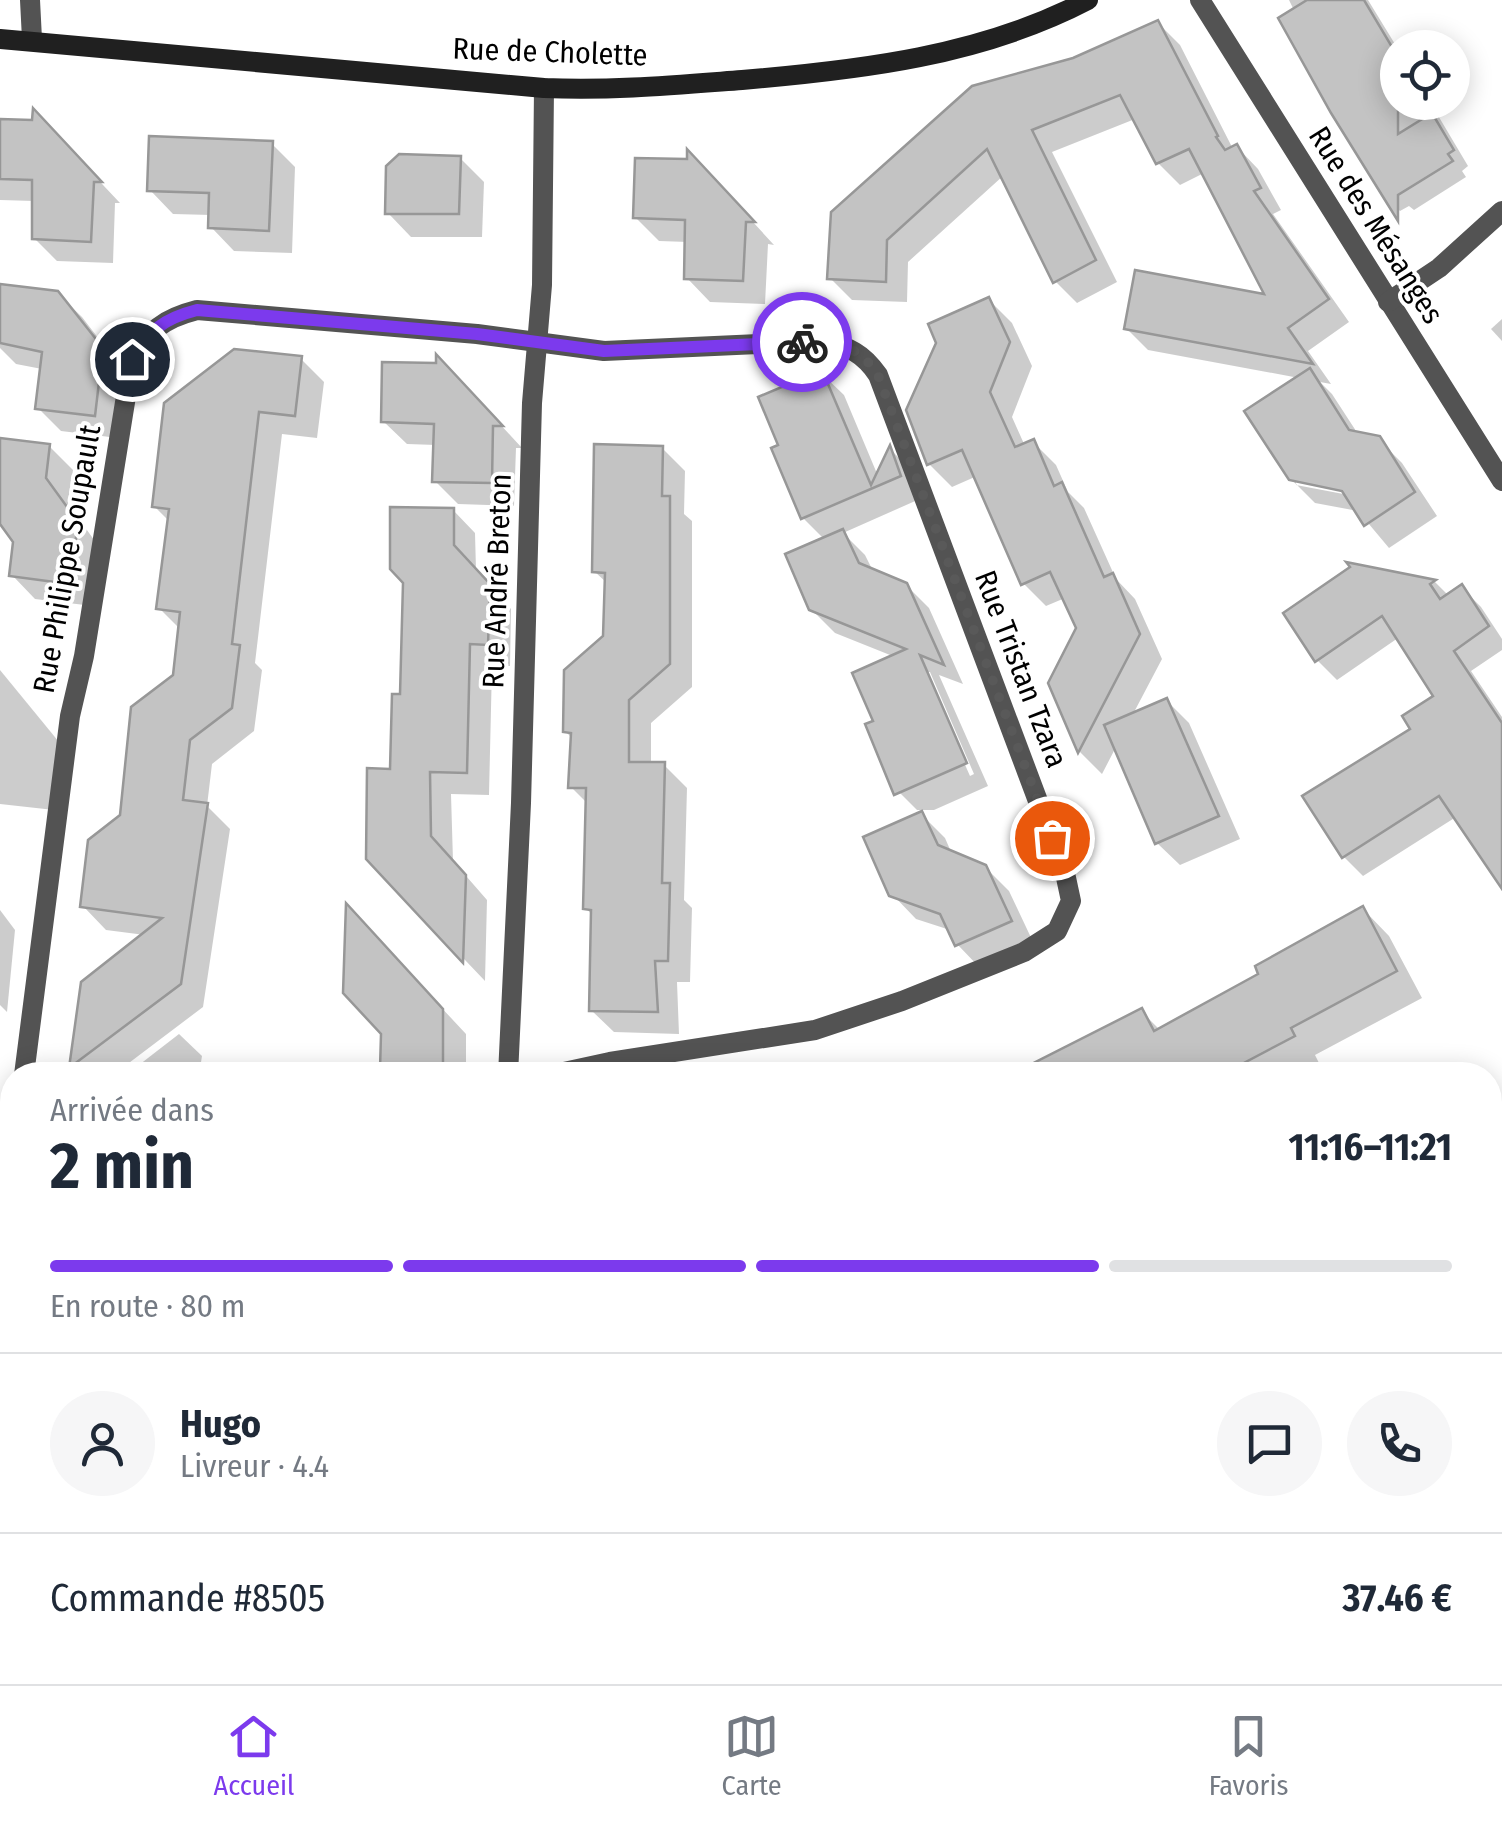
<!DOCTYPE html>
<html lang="fr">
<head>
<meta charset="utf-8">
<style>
	:root { --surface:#fff; --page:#f6f6f7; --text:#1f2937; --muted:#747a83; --line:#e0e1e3; --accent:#7c3aed }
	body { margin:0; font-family:"Fira Sans Condensed",sans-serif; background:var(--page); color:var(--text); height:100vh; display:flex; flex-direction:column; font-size:38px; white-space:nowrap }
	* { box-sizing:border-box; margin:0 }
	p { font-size:32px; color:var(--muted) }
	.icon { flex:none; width:55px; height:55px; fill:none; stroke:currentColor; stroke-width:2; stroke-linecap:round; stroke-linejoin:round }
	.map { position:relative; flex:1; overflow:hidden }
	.sheet { position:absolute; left:0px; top:1062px; width:1502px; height:622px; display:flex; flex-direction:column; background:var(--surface); border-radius:40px 40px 0 0; box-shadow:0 5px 25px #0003 }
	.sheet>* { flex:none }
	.tools { position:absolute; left:1380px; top:30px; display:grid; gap:20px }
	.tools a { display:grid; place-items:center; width:90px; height:90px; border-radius:50%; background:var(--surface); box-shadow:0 5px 25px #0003; font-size:50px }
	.pin { position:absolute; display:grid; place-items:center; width:85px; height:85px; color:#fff; margin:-42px; border:5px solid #fff; border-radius:50%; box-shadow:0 2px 10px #0007 }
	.courier { position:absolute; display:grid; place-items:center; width:100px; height:100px; margin:-50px; border:8px solid #7c3aed; border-radius:50%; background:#fff; color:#222; box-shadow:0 2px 12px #0007 }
	.overview em { font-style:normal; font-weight:700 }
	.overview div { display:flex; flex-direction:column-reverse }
	.overview { display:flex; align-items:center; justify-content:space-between; height:170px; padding:0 50px }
	h1 { font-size:65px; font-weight:700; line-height:75px }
	.bar { display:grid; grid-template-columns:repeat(4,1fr); gap:15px 10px; align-content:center; height:120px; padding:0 50px }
	.bar i { height:12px; border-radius:8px; background:var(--line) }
	.bar .current { background:var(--accent) }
	.bar p { grid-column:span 4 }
	.line { display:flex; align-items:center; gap:25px; padding:0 50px; border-top:2px solid var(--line) }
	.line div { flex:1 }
	.round { display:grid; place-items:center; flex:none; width:105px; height:105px; border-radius:52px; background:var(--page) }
	.dock { display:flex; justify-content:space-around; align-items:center; height:140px; border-top:2px solid var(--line); background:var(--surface); font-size:28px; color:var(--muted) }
	.dock a { display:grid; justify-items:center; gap:5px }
	.dock .current { color:var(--accent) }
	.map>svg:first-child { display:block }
	.green { fill:#dadada }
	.shadow { fill:#0003; fill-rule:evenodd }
	.building { fill:#c3c3c3; stroke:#979797; stroke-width:2.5 }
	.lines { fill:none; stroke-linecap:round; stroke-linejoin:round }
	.street { stroke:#535353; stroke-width:20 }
	.secondary { stroke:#202020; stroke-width:20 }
	.done { stroke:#595959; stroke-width:10; stroke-dasharray:0 18 }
	.route { stroke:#7c3aed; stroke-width:12 }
	.labels { text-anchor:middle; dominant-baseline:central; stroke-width:8; stroke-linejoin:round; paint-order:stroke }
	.street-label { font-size:30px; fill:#000; stroke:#fff }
</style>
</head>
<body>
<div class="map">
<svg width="1502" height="1684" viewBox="0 0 1502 1684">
	<rect width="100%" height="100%" fill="#fff"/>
	<polygon class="green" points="1502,1261 1502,1684 73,1684 113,1672 1490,1672 1490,1267"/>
	<g class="shadow">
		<polygon points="1289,0 1368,0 1398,49 1398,102 1430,102 1468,166 1462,171 1466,177 1414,210 1409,206 1400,211 1384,195"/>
		<path d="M 1158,23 L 1180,45 L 1233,149 L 1237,147 L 1258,169 L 1281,210 L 1273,214 L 1349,322 L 1308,351 L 1331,384 L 1320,382 L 1332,394 L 1358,434 L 1378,439 L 1402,463 L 1437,516 L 1389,548 L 1358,511 L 1315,503 L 1291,479 L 1299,378 L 1148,350 L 1126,328 L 1269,297 L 1204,173 L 1180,185 L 1158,163 L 1135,119 L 1052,152 L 1117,282 L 1077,303 L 1055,281 L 1003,176 L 908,262 L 907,302 L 852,300 L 830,278 L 1074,60 ZM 1296,479 L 1355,491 L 1354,496 L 1296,485 Z"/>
		<polygon points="0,122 55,134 120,203 115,203 113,263 57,261 34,238 34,201 0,200"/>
		<polygon points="271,143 295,167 292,253 234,251 211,227 211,215 173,214 150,190"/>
		<polygon points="460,158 484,182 482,237 411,237 388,213"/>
		<polygon points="710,175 774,245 768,244 765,304 710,302 687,278 688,242 659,241 635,217"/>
		<polygon points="0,286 57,293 82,317 125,373 118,438 61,431 38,408 42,369 16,364 0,348"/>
		<polygon points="989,300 1012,323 1032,366 1012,417 1025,446 1033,442 1056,465 1068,492 1084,508 1116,579 1135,599 1162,659 1132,716 1167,701 1189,723 1240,839 1180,865 1157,843 1116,747 1102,774 1080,752 1051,683 1079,629 1065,598 1046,606 1023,583 977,476 952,487 929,464"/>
		<polygon points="1502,319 1502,341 1491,329"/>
		<polygon points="301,359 324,382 317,438 282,434 255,663 262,670 254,731 212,764 207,806 230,829 203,1007 113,1075 80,1075 72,1067 83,984 145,935 106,930 83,906 122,816 176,676 181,630 159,608 170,522 154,506"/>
		<path d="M 821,373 L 844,395 L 878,476 L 890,449 L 911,470 L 922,498 L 843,533 L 865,555 L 873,571 L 906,585 L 929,608 L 963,684 L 939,675 L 988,786 L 934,810 L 917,810 L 894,787 L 876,722 L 895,657 L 835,633 L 811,609 L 825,540 L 803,518 L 781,446 ZM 924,672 L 930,672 L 974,774 L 970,776 Z"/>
		<polygon points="460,381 522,448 516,448 514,506 458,504 435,481 436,445 407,444 383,421"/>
		<polygon points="0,440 49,446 73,470 68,504 100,548 93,606 35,599 12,575 16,541 0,520"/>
		<polygon points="662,448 685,471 684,514 692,521 692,687 651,723 651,765 664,765 687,788 684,900 692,908 690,982 677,982 679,1034 614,1032 591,1010 593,916 586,908 588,804 571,787 573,739 565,731 606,637 608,584 594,571"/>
		<polygon points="453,510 475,533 476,570 511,609 510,666 492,666 489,795 451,794 453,861 487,900 485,981 368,858 393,771 402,696"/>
		<polygon points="1352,565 1435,582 1449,596 1461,587 1481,607 1502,639 1502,650 1471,671 1502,717 1502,884 1456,817 1363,876 1344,857 1436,696 1398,638 1337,680 1317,660"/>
		<polygon points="0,670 68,753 54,810 0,804"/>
		<polygon points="921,814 945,838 952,854 985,867 1009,891 1034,944 980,968 957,944 950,930 916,919 892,894"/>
		<polygon points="1363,909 1389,936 1422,998 1315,1055 1319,1063 1297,1075 1023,1075 1142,1012 1161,1031 1262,975"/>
		<polygon points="0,910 15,930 7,1012 0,1005"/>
		<polygon points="369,930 466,1034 466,1075 390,1075 383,1068 384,1033"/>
		<polygon points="179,1034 202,1056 199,1075 126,1075"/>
		<polygon points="0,1486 12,1517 12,1526 0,1531"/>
	</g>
	<g class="building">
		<polygon points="1307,0 1364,0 1398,57 1398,134 1432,113 1454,150 1448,154 1453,161 1398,195 1398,221 1331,113 1278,18"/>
		<polygon points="1158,20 1218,136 1216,137 1225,150 1237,144 1261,188 1254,191 1329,299 1288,328 1313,364 1124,329 1135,270 1264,294 1189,149 1156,164 1120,95 1032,130 1096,260 1053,283 987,149 887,240 886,282 827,279 831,212 972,86 1073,58"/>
		<polygon points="33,108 102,182 94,182 91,242 32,239 32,180 0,179 0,119 32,120"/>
		<polygon points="149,136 273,141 269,231 208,228 209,193 147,191"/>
		<polygon points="687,149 755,222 746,222 743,281 684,279 685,220 633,218 635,158 687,159"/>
		<polygon points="399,154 461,156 459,214 385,214 386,166"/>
		<polygon points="0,284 58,291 103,348 95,416 35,409 42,352 0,343"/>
		<polygon points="989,297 1010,342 990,392 1015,447 1034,439 1054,486 1062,482 1104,577 1113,573 1140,634 1078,753 1048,683 1076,628 1050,572 1021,585 962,450 927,465 906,410 936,343 928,324"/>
		<polygon points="234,349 302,356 295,416 259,412 232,644 240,645 232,708 190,740 183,800 208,803 181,984 69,1068 81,982 162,918 80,907 88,840 120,815 131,707 173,675 180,612 156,609 169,509 152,507 164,403"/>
		<polygon points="436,354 503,426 493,426 492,483 432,482 434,424 381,422 382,362 436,363"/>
		<polygon points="1310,368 1349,430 1380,436 1415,492 1364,526 1342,491 1289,480 1244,411"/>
		<polygon points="822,370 871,485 890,445 901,476 801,519 771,448 778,445 758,397"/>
		<polygon points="0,438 50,444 46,478 78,522 70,584 9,576 13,542 0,524"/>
		<polygon points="594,444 663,446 662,496 670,496 670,664 629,700 629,762 665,762 662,883 670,883 668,961 655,961 658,1012 589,1011 591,910 583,909 586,788 568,788 571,733 563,732 564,670 603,636 605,573 592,572"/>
		<polygon points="390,507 454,508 454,545 490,584 488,645 470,644 467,773 430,772 431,836 466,875 463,963 366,859 367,768 390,769 392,694 400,694 403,583 390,569"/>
		<polygon points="843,529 859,563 907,583 944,665 920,655 967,763 894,795 865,724 873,721 852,673 906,649 809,610 785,554"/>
		<polygon points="1346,562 1436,580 1430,584 1440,599 1462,584 1489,626 1454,651 1502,723 1502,889 1439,796 1342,858 1302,796 1410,729 1402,716 1433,696 1382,616 1315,662 1283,613 1350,567"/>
		<polygon points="1167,698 1219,816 1155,844 1104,725"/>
		<polygon points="922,811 938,845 986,865 1012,921 955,946 940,914 889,896 863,837"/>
		<polygon points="346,903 443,1009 443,1070 380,1069 381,1034 343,993"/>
		<polygon points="1363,906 1397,971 1291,1028 1295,1036 1221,1075 1010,1075 1142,1008 1154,1031 1258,974 1255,966"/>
	</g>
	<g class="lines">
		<g class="street">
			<polyline points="30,0 32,39"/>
			<polyline points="1200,0 1502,481"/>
			<polyline points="1388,302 1439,268 1502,211"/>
			<path d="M 24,1075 L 70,716 L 84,656 L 132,359 C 151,330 162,319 197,310 L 477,334 L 604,351 L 824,341 C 849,347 863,353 878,375 L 1065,873 L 1071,901 L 1057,931 L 1024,952 L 902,1001 L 815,1030 L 610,1062 L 550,1075"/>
			<polyline points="508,1075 521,803 532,403 542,285 544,88"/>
			<polyline points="9,1274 7,1208 12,1164"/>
		</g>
		<path class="secondary" d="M 0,39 L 544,88 C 611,91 676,85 742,80 C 860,70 981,56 1088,0"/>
	</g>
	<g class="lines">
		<path class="done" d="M 802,342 C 835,340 859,346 878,375 L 1052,838"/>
		<path class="route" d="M 132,359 C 151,330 162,319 197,310 L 477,334 L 604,351 L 802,342"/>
	</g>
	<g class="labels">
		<g class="street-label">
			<text transform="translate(550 52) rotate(2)">Rue de Cholette</text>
			<text transform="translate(1376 225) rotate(58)">Rue des Mésanges</text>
			<text transform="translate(67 559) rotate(-80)">Rue Philippe Soupault</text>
			<text transform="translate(497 581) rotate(-88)">Rue André Breton</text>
			<text transform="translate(1021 669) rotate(69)">Rue Tristan Tzara</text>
		</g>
	</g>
</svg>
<div class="tools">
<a><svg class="icon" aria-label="locate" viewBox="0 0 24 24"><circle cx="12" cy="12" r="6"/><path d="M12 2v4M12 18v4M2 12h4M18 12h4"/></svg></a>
</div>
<div class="pin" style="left:1052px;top:838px;background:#ea580c"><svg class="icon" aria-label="bag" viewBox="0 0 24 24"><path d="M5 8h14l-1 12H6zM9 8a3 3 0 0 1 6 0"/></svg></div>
<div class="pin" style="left:132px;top:359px;background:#1f2937"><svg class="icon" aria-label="home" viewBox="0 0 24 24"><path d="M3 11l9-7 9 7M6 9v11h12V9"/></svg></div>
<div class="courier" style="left:802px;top:342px"><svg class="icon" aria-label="bike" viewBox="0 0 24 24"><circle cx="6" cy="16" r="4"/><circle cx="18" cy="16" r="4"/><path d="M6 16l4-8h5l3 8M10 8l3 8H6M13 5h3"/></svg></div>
<section class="sheet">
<div class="overview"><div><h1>2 min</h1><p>Arrivée dans</p></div><em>11:16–11:21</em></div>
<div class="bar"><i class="current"></i><i class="current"></i><i class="current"></i><i></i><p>En route · 80 m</p></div>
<div class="line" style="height:180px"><a class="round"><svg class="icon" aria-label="person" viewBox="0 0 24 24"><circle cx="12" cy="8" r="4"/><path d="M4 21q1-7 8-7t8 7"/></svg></a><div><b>Hugo</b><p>Livreur · 4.4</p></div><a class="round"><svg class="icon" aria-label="chat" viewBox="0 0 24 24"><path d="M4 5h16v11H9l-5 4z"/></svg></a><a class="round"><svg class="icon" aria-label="phone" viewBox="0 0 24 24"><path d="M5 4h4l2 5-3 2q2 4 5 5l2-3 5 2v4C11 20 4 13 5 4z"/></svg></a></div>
<div class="line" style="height:130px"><div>Commande #8505</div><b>37.46 €</b></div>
</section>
</div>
<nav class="dock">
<a class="current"><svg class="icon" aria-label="home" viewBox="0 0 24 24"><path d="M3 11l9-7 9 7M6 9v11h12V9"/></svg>Accueil</a>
<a><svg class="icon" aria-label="map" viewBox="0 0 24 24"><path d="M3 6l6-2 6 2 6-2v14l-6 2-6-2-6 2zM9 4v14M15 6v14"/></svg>Carte</a>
<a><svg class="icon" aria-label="saved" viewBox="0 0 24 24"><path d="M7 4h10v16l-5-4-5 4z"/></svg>Favoris</a>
</nav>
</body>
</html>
